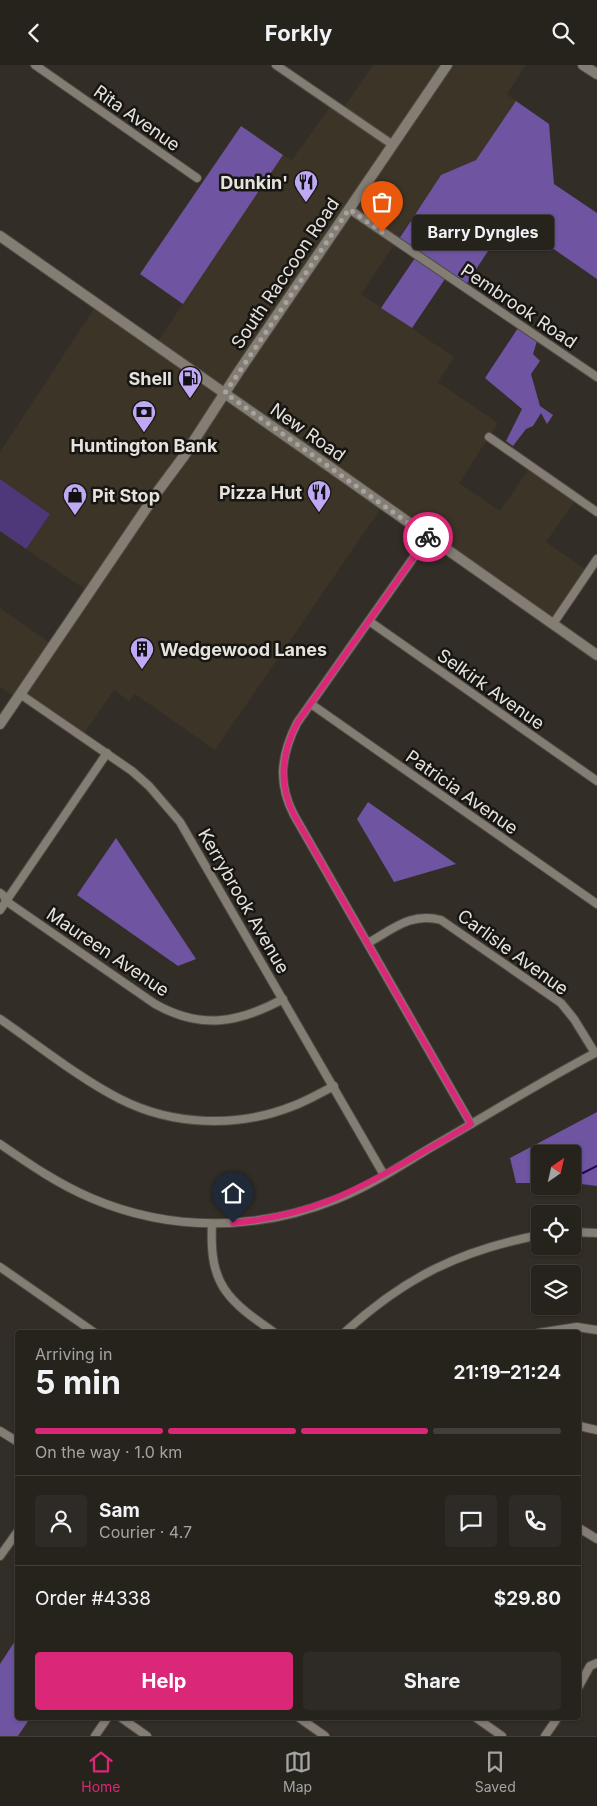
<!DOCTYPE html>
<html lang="en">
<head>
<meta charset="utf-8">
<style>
	:root { --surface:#26221c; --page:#2e2a25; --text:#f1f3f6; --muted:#a4a4a3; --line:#423f3b; --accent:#db2777 }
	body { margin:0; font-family:Inter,sans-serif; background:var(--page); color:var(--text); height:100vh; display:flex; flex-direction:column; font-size:19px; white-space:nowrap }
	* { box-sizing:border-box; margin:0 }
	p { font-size:16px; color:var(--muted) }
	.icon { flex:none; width:28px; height:28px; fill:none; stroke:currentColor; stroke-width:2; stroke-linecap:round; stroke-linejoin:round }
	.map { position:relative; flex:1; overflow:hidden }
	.panel { position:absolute; left:15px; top:1265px; width:566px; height:390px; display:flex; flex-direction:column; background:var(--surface); border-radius:5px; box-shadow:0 1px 4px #0004,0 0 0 1px var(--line) }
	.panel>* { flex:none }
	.needle { width:32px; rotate:34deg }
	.controls { position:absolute; left:531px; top:1080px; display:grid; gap:10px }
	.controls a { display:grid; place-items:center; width:50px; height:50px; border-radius:5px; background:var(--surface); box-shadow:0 1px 4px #0004,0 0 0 1px var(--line); font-size:25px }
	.pin { position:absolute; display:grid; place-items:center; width:42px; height:42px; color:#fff; margin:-51px -21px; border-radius:50% 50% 50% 0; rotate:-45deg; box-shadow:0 0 5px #0007 }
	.pin .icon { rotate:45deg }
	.courier { position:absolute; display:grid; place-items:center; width:50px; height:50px; margin:-25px; border:4px solid #db2777; border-radius:50%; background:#fff; color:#222; box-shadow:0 1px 6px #0007 }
	.bubble { position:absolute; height:35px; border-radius:5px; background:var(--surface); box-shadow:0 1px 4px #0004,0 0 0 1px var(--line); font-size:16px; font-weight:700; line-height:35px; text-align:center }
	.headline em { font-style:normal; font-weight:700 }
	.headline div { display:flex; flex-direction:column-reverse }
	.headline { display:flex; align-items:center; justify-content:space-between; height:85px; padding:0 20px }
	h1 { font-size:32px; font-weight:700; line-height:38px }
	.bar { display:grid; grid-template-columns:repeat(4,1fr); gap:8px 5px; align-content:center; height:60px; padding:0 20px }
	.bar i { height:6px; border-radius:4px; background:var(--line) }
	.bar .active { background:var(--accent) }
	.bar p { grid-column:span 4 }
	.line { display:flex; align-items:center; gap:12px; padding:0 20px; border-top:1px solid var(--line) }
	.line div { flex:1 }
	.round { display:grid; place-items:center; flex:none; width:52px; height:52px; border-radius:5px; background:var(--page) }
	.cta { display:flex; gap:10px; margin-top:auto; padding:10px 20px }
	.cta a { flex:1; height:58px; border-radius:5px; background:var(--accent); color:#fff; font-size:20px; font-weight:700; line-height:58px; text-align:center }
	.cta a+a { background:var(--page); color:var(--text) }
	header { display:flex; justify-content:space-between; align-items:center; height:65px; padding:0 20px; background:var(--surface); font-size:22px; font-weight:700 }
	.menu { display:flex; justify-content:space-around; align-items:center; height:70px; border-top:1px solid var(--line); background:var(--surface); font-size:14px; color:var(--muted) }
	.menu a { display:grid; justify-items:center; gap:2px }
	.menu .active { color:var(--accent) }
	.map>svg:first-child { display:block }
	.built { fill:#3c3527 }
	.green { fill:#4f387a }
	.forest { fill:#6e54a1 }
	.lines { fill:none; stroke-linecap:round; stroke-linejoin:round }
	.stream { stroke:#27024e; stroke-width:2 }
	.minor-casing { stroke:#4f4b44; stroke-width:10 }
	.tertiary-casing { stroke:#4f4b44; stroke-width:12 }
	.minor { stroke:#837d74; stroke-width:8 }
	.tertiary { stroke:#837d74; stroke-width:10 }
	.done { stroke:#a7a39e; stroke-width:5; stroke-dasharray:0 9 }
	.route { stroke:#db2777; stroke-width:6 }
	.labels { text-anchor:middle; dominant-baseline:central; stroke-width:5; stroke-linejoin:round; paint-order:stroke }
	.street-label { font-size:18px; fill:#e6e3de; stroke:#181612 }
	.poi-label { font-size:18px; font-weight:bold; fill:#e6e3de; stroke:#181612; text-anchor:end }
</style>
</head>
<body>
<header><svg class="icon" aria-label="back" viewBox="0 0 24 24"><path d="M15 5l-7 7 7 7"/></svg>Forkly<svg class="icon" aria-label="search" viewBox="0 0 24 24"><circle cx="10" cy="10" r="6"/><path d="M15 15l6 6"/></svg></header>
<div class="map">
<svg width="597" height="1671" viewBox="0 0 597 1671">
	<rect width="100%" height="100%" fill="#322d26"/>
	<polygon class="built" points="373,0 526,0 507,29 516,36 476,95 441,110 361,229 454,292 438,317 498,358 459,418 500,446 531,401 577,433 546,477 588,506 553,559 383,440 215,685 135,629 129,636 114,625 82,671 21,629 17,633 0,622 0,543 53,580 89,527 26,484 50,449 0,414 0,387 97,239 156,279 283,90 292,95 332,39 342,45"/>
	<polygon class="green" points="0,414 50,449 26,484 0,466"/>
	<g class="forest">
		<polygon points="516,36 549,59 554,119 597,148 597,214 532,169 488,186 464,223 447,211 412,263 381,243 417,190 397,177 441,110 476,95"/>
		<polygon points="241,61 283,90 183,239 140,209"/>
		<polygon points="518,263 537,276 533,289 540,296 531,309 540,341 553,350 547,359 541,348 533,361 526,364 513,381 506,376 522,344 485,313"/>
		<polygon points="368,737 456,799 394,817 357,754"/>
		<polygon points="116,773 196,894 178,901 77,830"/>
		<polygon points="597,1047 597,1121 573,1118 572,1089 540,1089 540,1118 516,1118 510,1093"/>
		<polygon points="17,1573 18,1652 30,1653 18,1671 0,1671 0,1599"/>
	</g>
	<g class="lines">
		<polyline class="stream" points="572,1105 583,1108 597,1101"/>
		<g class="minor-casing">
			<g id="minor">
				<polyline points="35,0 197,113"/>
				<polyline points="276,0 393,80"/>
				<polyline points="349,144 597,312"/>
				<polyline points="489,372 597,447"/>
				<path d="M 428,472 L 297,658 C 281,690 277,718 294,750 L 471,1059"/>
				<polyline points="369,556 597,716"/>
				<polyline points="553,559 597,494"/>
				<polyline points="20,629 132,706 149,721 180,757 384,1110"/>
				<polyline points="311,639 597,839"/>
				<path d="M 0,828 L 4,831 L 6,836 L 155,939 C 201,965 239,958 283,934"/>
				<polyline points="0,845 107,688"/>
				<path d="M 368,878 C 393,864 411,847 441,855 L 561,938 L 574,954 L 595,988"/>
				<path d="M 0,954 C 38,980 79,1013 120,1034 C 173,1061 238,1063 293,1041 C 307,1036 320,1028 334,1021"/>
				<path d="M 0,1079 C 29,1099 58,1119 91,1133 C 170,1167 258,1166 337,1134 C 370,1121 400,1101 430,1083 C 486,1051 540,1017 597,987"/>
				<path d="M 212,1159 C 209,1220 227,1235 275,1268"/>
				<polyline points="572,1167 597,1168"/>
				<polyline points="0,1202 95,1268"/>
				<path d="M 344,1268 C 404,1213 460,1185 540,1170"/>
				<polyline points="538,1268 577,1262 597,1265"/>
				<polyline points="579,1361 597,1365"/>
				<polyline points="0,1366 18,1377"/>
				<polyline points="579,1463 597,1474"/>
				<polyline points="0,1491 18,1466"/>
				<polyline points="579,1621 590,1601 597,1598"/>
				<polyline points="120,1652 147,1671"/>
				<polyline points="298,1652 325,1671"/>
				<polyline points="475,1652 502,1671"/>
				<polyline points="95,1671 108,1652"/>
				<polyline points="545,1671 558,1652"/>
			</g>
		</g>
		<g class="tertiary-casing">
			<g id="tertiary">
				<polyline points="583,0 597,9"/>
				<path d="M 0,171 C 200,310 398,450 597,590"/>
				<polyline points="0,659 158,426 184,391 239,306 447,0"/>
			</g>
		</g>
		<use href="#minor" class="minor"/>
		<use href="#tertiary" class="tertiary"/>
	</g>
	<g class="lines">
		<polyline class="done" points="382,167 349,144 225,328 428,472"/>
		<path class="route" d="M 233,1158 C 306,1151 349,1130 411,1094 C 431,1082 452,1071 471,1059 L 294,750 C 278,719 281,689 297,658 L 428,472"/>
	</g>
	<defs>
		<g id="restaurant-pin" transform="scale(1.25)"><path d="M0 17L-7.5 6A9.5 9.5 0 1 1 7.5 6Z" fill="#bfa9f4" stroke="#181612"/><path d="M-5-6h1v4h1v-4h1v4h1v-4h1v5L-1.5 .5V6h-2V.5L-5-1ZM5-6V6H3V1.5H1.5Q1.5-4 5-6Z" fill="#111"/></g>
		<g id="fuel-pin" transform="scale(1.25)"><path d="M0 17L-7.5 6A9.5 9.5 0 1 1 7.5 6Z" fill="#bfa9f4" stroke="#181612"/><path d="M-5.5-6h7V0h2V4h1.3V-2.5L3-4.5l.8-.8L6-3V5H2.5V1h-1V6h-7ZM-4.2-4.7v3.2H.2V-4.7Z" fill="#111"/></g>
		<g id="bank-pin" transform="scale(1.25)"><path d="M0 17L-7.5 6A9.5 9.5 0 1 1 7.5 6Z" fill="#bfa9f4" stroke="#181612"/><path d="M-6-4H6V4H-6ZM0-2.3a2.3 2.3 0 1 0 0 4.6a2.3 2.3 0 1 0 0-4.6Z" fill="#111"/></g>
		<g id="shop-pin" transform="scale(1.25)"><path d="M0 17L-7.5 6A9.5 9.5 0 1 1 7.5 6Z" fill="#bfa9f4" stroke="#181612"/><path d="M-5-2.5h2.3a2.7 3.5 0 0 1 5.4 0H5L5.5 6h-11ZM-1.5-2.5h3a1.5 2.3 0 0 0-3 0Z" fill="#111"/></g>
		<g id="building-pin" transform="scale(1.25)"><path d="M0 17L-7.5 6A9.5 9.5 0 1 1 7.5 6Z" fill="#bfa9f4" stroke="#181612"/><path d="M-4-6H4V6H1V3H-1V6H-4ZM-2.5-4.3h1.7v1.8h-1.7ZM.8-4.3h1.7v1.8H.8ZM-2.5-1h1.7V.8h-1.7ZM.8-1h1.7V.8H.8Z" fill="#111"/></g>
	</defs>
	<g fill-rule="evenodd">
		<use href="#restaurant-pin" x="306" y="117"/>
		<use href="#fuel-pin" x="190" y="313"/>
		<use href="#bank-pin" x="144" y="347"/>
		<use href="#restaurant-pin" x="319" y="427"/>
		<use href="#shop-pin" x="75" y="430"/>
		<use href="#building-pin" x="142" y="584"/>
	</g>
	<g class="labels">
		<g class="street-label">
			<text transform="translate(137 53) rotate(35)">Rita Avenue</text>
			<text transform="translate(285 208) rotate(-56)">South Raccoon Road</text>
			<text transform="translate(519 241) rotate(34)">Pembrook Road</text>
			<text transform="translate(308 367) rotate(35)">New Road</text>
			<text transform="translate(491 624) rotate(35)">Selkirk Avenue</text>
			<text transform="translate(462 727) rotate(35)">Patricia Avenue</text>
			<text transform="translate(244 836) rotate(60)">Kerrybrook Avenue</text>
			<text transform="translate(108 887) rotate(34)">Maureen Avenue</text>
			<text transform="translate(513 887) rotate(36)">Carlisle Avenue</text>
		</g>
		<g class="poi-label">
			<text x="288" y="117">Dunkin'</text>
			<text x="172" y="313">Shell</text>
			<text x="144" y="380" text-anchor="middle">Huntington Bank</text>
			<text x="302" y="427">Pizza Hut</text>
			<text x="92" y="430" text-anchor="start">Pit Stop</text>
			<text x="160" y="584" text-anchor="start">Wedgewood Lanes</text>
		</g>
	</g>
</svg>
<div class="controls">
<a><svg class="needle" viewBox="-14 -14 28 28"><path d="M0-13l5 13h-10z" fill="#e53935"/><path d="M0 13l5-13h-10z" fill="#a4a4a3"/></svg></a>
<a><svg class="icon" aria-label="locate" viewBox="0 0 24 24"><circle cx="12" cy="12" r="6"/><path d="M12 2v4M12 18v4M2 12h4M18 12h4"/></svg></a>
<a><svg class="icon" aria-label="layers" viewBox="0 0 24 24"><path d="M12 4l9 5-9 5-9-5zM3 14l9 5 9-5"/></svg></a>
</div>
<div class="pin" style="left:382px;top:167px;background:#ea580c"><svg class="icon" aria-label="bag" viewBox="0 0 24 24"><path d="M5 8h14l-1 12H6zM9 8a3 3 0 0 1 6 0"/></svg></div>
<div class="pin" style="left:233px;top:1158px;background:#1f2937"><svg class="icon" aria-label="home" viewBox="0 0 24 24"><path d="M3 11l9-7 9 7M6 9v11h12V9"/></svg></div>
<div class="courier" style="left:428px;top:472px"><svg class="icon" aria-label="bike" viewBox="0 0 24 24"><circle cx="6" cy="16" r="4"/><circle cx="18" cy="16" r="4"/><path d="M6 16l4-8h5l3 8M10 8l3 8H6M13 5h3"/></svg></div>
<div class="bubble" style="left:412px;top:150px;width:142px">Barry Dyngles</div>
<section class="panel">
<div class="headline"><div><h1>5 min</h1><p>Arriving in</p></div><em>21:19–21:24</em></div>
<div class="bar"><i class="active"></i><i class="active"></i><i class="active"></i><i></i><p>On the way · 1.0 km</p></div>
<div class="line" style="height:90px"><a class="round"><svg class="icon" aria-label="person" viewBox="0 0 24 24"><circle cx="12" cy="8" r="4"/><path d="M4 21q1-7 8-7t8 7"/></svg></a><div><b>Sam</b><p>Courier · 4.7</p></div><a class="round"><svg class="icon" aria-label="chat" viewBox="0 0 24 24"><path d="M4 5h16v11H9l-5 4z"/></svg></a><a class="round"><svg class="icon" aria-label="phone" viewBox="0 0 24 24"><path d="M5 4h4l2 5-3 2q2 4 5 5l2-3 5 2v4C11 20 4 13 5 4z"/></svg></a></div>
<div class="line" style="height:65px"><div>Order #4338</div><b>$29.80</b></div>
<div class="cta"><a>Help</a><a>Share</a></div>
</section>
</div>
<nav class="menu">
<a class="active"><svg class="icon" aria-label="home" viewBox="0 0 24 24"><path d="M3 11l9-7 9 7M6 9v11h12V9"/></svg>Home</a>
<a><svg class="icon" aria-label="map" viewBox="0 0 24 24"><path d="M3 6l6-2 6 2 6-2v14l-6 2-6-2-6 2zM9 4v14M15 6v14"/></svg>Map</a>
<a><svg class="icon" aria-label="saved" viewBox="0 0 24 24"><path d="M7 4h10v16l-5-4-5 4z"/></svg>Saved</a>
</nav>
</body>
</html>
